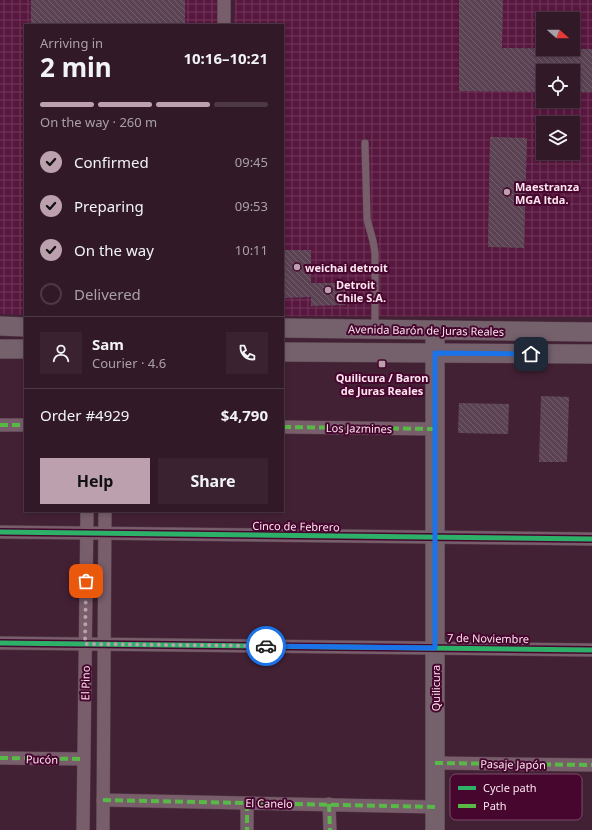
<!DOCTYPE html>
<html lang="en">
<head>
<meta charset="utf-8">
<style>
	:root { --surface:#321928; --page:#3a2230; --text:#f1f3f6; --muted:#a8a0a8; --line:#4d3845; --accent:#bca0ae }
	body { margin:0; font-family:"Noto Sans",sans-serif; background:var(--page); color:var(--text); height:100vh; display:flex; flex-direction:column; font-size:15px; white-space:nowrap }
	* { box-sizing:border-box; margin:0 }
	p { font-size:13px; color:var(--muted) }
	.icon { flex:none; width:22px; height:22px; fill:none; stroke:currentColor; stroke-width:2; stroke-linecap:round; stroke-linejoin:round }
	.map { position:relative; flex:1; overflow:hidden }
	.panel { position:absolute; left:24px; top:24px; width:260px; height:488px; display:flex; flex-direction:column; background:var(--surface); border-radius:0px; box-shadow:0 2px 6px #0003,0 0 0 1px var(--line) }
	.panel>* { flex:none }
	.needle { width:26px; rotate:111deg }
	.fabs { position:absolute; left:536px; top:12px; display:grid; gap:8px }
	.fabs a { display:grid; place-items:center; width:44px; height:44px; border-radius:0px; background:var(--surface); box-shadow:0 2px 6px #0003,0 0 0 1px var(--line); font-size:20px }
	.pin { position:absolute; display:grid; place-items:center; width:34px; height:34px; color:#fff; margin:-17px; border-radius:8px; box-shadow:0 2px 6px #0006 }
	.courier { position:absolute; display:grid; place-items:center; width:40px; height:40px; margin:-20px; border:3px solid #1a73e8; border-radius:50%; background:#fff; color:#222; box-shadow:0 1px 5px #0007 }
	.overview em { font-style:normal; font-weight:700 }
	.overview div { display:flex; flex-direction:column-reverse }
	.overview { display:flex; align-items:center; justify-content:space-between; height:68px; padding:0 16px }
	h1 { font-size:26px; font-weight:700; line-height:30px }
	.bar { display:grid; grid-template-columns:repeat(4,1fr); gap:6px 4px; align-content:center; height:48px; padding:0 16px }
	.bar i { height:5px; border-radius:3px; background:var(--line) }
	.bar .active { background:var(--accent) }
	.bar p { grid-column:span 4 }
	.line { display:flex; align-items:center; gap:10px; padding:0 16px; border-top:1px solid var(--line) }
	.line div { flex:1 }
	.round { display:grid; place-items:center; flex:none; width:42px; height:42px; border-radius:0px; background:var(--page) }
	ol { padding:0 16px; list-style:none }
	li { display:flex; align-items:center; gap:12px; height:44px }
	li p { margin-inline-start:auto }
	li .icon { padding:4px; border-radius:50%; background:var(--accent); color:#111; stroke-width:4 }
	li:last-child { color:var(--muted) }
	li i { width:22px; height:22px; border:2px solid var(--line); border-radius:50% }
	.action { display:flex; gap:8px; margin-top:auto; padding:8px 16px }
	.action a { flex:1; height:46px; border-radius:0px; background:var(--accent); color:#111; font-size:16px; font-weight:700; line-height:46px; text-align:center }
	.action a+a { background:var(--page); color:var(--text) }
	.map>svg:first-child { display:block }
	.industrial { fill:url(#industrial-grid); fill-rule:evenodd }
	.building { fill:url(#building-back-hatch) }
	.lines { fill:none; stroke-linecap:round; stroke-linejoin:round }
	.lane-casing { stroke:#553d4a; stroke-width:8 }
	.street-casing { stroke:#553d4a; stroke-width:14 }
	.secondary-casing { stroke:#553d4a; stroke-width:20 }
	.lane { stroke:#785d6b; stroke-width:7 }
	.street { stroke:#785d6b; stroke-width:13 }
	.secondary { stroke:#75616c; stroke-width:19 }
	.quiet { stroke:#58b947; stroke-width:4; stroke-dasharray:8 4; stroke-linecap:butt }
	.cycleway-casing { stroke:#46062e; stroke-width:8 }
	.cycleway { stroke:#2db169; stroke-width:5 }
	.done { stroke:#bca0ae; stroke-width:4; stroke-dasharray:0 7.2 }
	.route { stroke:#1a73e8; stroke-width:5 }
	.poi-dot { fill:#bca0ae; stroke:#46062e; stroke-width:1.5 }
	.labels { text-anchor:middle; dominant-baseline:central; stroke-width:4; stroke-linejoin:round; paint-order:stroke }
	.poi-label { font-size:11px; font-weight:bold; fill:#fde4ef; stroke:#46062e; text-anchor:start }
	.street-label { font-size:11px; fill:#fde4ef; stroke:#46062e }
	.key { fill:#46062e; stroke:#7d4968; stroke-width:1 }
	.key-label { font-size:11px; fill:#fde4ef }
</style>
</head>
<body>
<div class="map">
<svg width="592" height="830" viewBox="0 0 592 830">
	<defs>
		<pattern id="industrial-grid" width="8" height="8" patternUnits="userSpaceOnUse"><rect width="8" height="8" fill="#58173e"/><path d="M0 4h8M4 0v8" fill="none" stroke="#71395a"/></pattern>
		<pattern id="building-back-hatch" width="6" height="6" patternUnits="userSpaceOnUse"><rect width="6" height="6" fill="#5b4354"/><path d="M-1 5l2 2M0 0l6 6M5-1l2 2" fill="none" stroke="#735e6d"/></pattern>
	</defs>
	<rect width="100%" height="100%" fill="#432135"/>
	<g class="industrial">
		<polygon points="0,0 218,0 218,25 25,25 25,315 0,314"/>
		<path d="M 235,0 L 592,0 L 592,317 L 283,316 L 283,25 L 234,25 ZM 543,19 L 573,19 L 573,49 L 543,49 ZM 543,71 L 573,71 L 573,101 L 543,101 ZM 543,123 L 573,123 L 573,153 L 543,153 Z"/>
	</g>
	<g class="building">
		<rect x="31" y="0" width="154" height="25"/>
		<polygon points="459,0 503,0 502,48 592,49 592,92 573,92 573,71 543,71 543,92 459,91"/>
		<polygon points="490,137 527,138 524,248 488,247"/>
		<polygon points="283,250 311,250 311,283 345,283 345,305 311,306 311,297 283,298"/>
		<polygon points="541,396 569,397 567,462 539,462"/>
		<polygon points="459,403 509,404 508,434 458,433"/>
	</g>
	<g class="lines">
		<g class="lane-casing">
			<polyline id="lane" points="365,143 367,219 373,241 375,253 375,329"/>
		</g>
		<g class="street-casing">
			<g id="street">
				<polyline points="224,25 224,0"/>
				<polyline points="0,425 25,425"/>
				<polyline points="283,427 435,429"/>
				<polyline points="0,532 592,539"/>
				<polyline points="0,643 592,650"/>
				<polyline points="0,758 84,759"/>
				<polyline points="435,763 592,765"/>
				<polyline points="103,800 435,807"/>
				<polyline points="247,803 247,830"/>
				<polyline points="329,804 330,830"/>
				<polyline points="83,830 87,511"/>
				<polyline points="103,830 105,511"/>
			</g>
		</g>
		<g class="secondary-casing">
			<g id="secondary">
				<polyline points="0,326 25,327"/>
				<polyline points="283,328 592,332"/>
				<polyline points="0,349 25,349"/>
				<polyline points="283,352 592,354"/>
				<polyline points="435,830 435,330"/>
			</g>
		</g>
		<use href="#lane" class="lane"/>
		<use href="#street" class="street"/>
		<use href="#secondary" class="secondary"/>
		<g class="quiet">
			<polyline points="0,425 25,425"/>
			<polyline points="283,427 435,429"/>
			<polyline points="0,758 84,759"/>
			<polyline points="435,763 592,765"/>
			<polyline points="103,800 435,807"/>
			<polyline points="247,803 247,830"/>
			<polyline points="329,804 330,830"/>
		</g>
		<g class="cycleway-casing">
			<g id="cycleway">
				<polyline points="0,532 592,539"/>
				<polyline points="0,643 592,650"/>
			</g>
		</g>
		<use href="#cycleway" class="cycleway"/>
	</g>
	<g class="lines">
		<polyline class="done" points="86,581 85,644 266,646"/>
		<polyline class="route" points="266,646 435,648 435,353 531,354"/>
	</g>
	<g class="poi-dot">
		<circle cx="507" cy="192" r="4"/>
		<circle cx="297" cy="267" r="4"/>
		<circle cx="328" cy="290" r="4"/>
		<rect x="378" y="360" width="8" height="8" rx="2"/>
	</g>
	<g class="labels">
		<g class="poi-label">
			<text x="515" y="186">Maestranza<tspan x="515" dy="13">MGA ltda.</tspan></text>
			<text x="305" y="267">weichai detroit</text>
			<text x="336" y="284">Detroit<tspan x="336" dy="13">Chile S.A.</tspan></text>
			<text x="382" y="377" text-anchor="middle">Quilicura / Baron<tspan x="382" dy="13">de Juras Reales</tspan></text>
		</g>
		<g class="street-label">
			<text transform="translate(426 330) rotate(1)">Avenida Barón de Juras Reales</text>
			<text transform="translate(359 428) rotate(1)">Los Jazmines</text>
			<text transform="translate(296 526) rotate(1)">Cinco de Febrero</text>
			<text transform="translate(488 638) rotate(1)">7 de Noviembre</text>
			<text transform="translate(85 683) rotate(-89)">El Pino</text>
			<text transform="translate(435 688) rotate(-90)">Quilicura</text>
			<text transform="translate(42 759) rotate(1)">Pucón</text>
			<text transform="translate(513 764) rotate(1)">Pasaje Japón</text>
			<text transform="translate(269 803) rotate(1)">El Canelo</text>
		</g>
	</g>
	<rect x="450" y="774" width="132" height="46" rx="6" class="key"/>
	<rect x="458" y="786" width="18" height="4" fill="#2db169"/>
	<rect x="458" y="804" width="18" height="4" fill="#58b947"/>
	<g class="key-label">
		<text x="483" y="792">Cycle path</text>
		<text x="483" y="810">Path</text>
	</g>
</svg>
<div class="fabs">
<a><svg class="needle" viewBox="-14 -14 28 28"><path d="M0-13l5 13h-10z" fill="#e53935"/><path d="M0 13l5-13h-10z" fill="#a8a0a8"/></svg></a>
<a><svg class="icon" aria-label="locate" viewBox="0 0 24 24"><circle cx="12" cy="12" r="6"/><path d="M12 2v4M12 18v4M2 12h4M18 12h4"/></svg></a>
<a><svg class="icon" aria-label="layers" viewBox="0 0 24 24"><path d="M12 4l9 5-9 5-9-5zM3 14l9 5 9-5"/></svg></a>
</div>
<div class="pin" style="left:86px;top:581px;background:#ea580c"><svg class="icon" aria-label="bag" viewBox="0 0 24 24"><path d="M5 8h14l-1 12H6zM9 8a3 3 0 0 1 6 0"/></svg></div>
<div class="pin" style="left:531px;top:354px;background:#1f2937"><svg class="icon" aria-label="home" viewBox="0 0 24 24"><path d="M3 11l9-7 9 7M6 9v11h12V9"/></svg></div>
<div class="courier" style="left:266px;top:646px"><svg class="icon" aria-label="car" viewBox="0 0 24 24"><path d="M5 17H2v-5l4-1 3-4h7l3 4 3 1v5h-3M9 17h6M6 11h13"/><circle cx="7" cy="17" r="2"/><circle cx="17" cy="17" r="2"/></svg></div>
<section class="panel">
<div class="overview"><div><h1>2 min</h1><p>Arriving in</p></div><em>10:16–10:21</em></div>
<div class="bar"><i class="active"></i><i class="active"></i><i class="active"></i><i></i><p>On the way · 260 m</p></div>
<ol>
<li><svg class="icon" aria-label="check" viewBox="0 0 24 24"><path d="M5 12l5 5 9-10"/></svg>Confirmed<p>09:45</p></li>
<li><svg class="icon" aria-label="check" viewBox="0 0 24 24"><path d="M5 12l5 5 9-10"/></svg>Preparing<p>09:53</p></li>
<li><svg class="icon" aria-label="check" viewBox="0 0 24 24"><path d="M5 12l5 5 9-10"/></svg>On the way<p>10:11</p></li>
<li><i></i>Delivered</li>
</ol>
<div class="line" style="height:72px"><a class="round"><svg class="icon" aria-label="person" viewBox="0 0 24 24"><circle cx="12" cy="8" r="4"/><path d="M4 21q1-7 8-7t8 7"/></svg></a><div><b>Sam</b><p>Courier · 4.6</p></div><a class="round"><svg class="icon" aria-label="phone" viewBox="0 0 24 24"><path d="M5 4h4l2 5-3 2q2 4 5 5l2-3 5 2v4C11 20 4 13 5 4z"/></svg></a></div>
<div class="line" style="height:52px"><div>Order #4929</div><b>$4,790</b></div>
<div class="action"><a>Help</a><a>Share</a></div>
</section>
</div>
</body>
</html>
